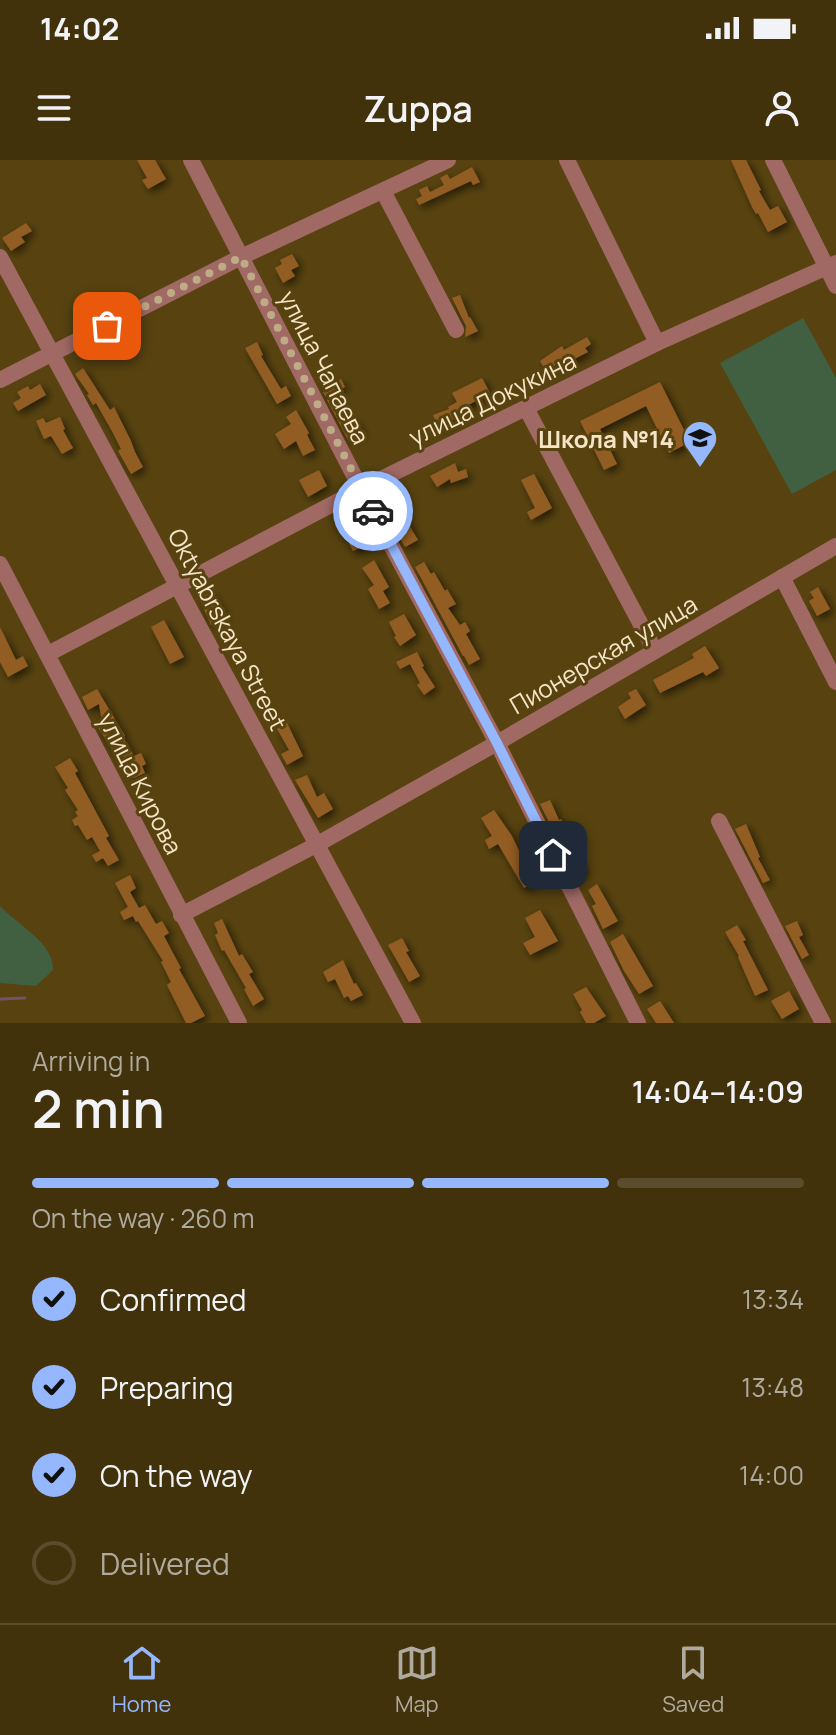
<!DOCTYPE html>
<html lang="en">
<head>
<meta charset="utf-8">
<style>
	:root { --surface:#42320c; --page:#4c3e1a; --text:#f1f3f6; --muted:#aeaa9d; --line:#5a4d2d; --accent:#95b7fd }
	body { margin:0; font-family:Manrope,sans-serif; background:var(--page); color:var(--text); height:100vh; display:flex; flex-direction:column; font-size:30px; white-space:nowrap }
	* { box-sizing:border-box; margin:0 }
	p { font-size:26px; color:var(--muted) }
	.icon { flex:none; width:44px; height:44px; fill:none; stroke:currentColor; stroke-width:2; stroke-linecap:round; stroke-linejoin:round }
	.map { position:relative; height:863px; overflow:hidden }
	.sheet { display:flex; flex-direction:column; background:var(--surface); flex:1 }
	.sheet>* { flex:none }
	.pin { position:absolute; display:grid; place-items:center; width:68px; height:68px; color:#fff; margin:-34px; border-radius:16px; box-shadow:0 4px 12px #0006 }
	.courier { position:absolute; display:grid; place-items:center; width:80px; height:80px; margin:-40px; border:6px solid #95b7fd; border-radius:50%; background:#fff; color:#222; box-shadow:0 2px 10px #0007 }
	.head em { font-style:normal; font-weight:600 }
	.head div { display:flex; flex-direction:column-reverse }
	.head { display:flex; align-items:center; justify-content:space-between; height:136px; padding:0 32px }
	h1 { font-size:52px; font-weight:600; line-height:60px }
	.bar { display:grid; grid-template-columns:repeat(4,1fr); gap:12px 8px; align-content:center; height:96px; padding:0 32px }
	.bar i { height:10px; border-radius:6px; background:var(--line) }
	.bar .selected { background:var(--accent) }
	.bar p { grid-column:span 4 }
	ol { padding:0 32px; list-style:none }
	li { display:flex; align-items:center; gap:24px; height:88px }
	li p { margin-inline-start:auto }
	li .icon { padding:8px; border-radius:50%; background:var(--accent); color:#111; stroke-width:4 }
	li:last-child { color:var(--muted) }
	li i { width:44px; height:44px; border:4px solid var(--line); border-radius:50% }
	.status { display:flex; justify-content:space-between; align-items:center; height:56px; padding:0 40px; background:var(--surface); direction:ltr }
	.status svg { height:22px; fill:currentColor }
	header { display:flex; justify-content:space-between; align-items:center; height:104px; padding:0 32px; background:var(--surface); font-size:36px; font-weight:600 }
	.tabs { display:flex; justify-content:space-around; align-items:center; height:112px; border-top:2px solid var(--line); background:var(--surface); font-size:22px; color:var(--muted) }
	.tabs a { display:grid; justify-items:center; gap:4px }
	.tabs .selected { color:var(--accent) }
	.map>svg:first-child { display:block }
	.green { fill:#415f41 }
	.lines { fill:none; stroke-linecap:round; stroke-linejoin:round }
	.stream { stroke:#76516a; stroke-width:3 }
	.building { fill:#925d23; filter:url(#shadow) }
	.minor { stroke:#a06964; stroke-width:16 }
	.done { stroke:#beac86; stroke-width:8; stroke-dasharray:0 14.4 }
	.route { stroke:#95b7fd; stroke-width:10 }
	.labels { text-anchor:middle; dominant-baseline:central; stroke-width:6; stroke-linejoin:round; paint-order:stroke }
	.street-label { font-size:24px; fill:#f5e5c6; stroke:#584310 }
	.poi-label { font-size:24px; font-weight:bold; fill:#f5e5c6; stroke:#584310; text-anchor:end }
</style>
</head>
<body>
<div class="status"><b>14:02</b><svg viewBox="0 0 49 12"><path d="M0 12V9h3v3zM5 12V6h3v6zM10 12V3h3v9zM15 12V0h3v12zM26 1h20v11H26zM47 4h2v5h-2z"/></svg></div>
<header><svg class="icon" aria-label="menu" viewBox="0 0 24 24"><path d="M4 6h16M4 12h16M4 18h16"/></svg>Zuppa<svg class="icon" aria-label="person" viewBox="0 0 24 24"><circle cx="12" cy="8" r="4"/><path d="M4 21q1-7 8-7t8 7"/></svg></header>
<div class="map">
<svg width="836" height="863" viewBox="0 0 836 863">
	<defs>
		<filter id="shadow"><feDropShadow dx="3.5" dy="3.5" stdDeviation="4" flood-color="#0009"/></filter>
	</defs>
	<rect width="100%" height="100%" fill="#584310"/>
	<g class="green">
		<polygon points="803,158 836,218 836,310 792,334 720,203"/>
		<path d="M 0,746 C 17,765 54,782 53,810 L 36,826 L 0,823 Z"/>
	</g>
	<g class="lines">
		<polyline class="stream" points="0,839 25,838"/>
	</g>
	<g class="building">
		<polygon points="137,0 155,0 166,19 148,29 142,20 147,18"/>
		<polygon points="731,0 746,0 761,30 759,31 770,50 778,46 787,62 768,72 758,53 756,54 752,47"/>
		<polygon points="472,7 480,22 473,25 471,21 419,45 416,39 422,36 419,30 427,26 430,32 444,25 440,18 447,14 450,19"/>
		<polygon points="26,63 32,71 21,77 25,82 11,91 2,78"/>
		<polygon points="292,94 299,106 291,110 295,116 283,123 275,108 282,104 280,100"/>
		<polygon points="460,135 469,158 470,157 478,171 465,177 466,166 452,138"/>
		<polygon points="587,177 591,184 585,188 588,192 561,206 559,203 546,211 540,201 562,186 564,190"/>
		<polygon points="257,182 263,195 261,196 281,229 286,226 291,236 277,244 245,188"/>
		<polygon points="83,208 110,250 114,247 131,281 135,292 143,307 131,314 118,291 121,289 113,273 96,243 93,245 87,235 89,234 75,214"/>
		<polygon points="325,215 331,226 341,219 345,227 335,232 339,240 338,241 350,261 355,259 362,273 348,280 327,240 329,238 328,236 326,237 323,232 325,230 320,218"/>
		<polygon points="482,218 490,233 463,248 466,253 438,268 433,255 449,249 448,247 457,242 452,233"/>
		<polygon points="660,222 690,282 669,293 646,246 600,269 617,304 604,310 580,261"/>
		<polygon points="40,224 46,235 18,251 13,243 21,238 17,232 28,226 30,230"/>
		<polygon points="296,250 309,273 307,275 315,290 303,296 296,281 284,289 275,274 291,264 286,257"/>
		<polygon points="60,257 65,269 63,270 73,288 62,294 51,276 44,279 36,261 43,258 46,263"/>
		<polygon points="455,303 458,312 466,309 468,317 451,323 450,319 437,327 430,316"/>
		<polygon points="319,310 327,326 308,337 299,320"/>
		<polygon points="534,314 552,348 531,360 527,352 535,348 521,320"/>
		<polygon points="352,358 366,385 353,391 349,384 352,382 342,363"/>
		<polygon points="406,360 418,380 405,387 394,367"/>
		<polygon points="374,400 389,427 383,431 390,443 379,449 368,429 374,425 362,408"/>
		<polygon points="424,402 431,414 434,412 445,431 447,429 456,444 448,448 460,465 465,462 470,471 466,474 480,499 469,505 464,496 463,496 415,407"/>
		<polygon points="818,427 830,449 817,456 809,441 814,438 810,432"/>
		<polygon points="213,432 220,450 223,449 226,457 211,465 199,438"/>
		<polygon points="404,454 416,475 400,486 394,477 396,476 389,462"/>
		<polygon points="164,460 184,497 170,504 151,467"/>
		<polygon points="0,467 16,500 23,496 28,506 8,517 0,502"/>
		<polygon points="705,486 719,508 706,516 703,512 660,533 653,520 694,498 692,494"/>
		<polygon points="417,492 424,506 422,507 435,527 424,535 417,525 420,523 410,504 400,509 396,502"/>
		<polygon points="97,529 125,576 123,577 134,596 141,593 146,604 142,606 145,613 134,618 123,596 118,598 97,566 102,562 99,544 88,550 82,537"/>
		<polygon points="636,529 646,545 625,559 618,547 631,538 628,533"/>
		<polygon points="287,563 303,596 287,605 281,594 289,590 277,569"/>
		<polygon points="70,598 78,611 75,613 109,676 106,678 119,700 108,706 103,698 96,702 92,695 100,691 92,677 87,680 78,665 75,666 72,660 78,656 75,652 78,650 65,630 68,628 55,607"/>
		<polygon points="307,615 317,637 324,633 333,649 318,658 295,620"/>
		<polygon points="550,640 559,660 561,659 566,670 564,671 576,691 573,692 585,710 576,716 540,644"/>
		<polygon points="494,650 512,676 534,722 524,728 498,684 489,689 485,680 492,676 481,658"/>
		<polygon points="746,664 760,697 758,698 770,720 763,723 735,669"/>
		<polygon points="130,715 136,728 130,732 139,748 145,745 156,764 162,761 169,773 164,776 181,808 179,809 205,856 191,863 186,863 167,825 171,822 161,802 163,801 138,761 136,762 133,756 124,760 120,752 128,747 115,723"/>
		<polygon points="597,724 618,761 603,769 592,746 596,744 588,730"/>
		<polygon points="540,750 558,781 530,795 523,783 535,777 525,758"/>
		<polygon points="222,759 239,796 242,794 253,812 249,814 264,839 253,846 244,829 246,828 224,790 222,791 215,775 218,773 214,763"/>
		<polygon points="797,761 803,775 799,777 809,795 802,799 785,766"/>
		<polygon points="737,765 746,780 743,781 768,830 755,836 738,797 739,796 725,772"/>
		<polygon points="623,774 653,826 639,834 624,811 610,782"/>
		<polygon points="402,778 409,791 406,792 420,816 409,822 388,785"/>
		<polygon points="343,800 354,824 356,823 363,835 351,841 348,836 344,838 335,819 328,822 323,812"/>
		<polygon points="586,827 606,856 594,863 586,863 580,852 582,850 573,834"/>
		<polygon points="789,831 799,849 782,859 771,841"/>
		<polygon points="660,841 674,863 656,863 647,849"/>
	</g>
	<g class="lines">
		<g class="minor">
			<polyline points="191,0 361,329 497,583 638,863"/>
			<polyline points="567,0 657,183"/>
			<polyline points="773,0 836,126"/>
			<polyline points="383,31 456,170"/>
			<polyline points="0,97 413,863"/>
			<polyline points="0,220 241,97 448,0"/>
			<polyline points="526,248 655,491"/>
			<polyline points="0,404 239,863"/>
			<polyline points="782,417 836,522"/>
			<polyline points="48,494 361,329 657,183 836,103"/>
			<polyline points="719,661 823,863"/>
			<polyline points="181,755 316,685 497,583 836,386"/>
		</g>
	</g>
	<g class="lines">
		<polyline class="done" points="107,166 241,97 373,351"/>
		<polyline class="route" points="373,351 497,583 553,695"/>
	</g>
	<defs>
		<g id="school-pin" transform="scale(1.8)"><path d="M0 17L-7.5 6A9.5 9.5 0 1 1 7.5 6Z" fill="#95b7fd" stroke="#584310"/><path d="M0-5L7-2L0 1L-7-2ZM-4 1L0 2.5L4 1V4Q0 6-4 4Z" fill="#111"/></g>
	</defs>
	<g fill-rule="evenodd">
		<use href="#school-pin" x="700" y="278"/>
	</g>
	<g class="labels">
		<g class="street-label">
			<text transform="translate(325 207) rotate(63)">улица Чапаева</text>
			<text transform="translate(492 238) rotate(-26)">улица Докукина</text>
			<text transform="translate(228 469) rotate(62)">Oktyabrskaya Street</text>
			<text transform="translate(603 494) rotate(-30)">Пионерская улица</text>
			<text transform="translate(141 623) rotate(63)">улица Кирова</text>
		</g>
		<g class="poi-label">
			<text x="674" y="278">Школа №14</text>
		</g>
	</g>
</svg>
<div class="pin" style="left:107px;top:166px;background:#ea580c"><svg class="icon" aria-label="bag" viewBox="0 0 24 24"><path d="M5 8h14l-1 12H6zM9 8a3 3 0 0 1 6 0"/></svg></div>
<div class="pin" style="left:553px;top:695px;background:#1f2937"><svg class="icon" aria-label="home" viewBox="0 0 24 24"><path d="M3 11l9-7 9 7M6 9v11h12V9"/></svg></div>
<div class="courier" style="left:373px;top:351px"><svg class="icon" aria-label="car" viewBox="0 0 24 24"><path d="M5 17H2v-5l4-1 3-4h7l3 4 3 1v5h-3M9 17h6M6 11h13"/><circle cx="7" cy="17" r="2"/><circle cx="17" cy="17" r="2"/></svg></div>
</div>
<section class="sheet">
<div class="head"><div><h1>2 min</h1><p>Arriving in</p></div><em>14:04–14:09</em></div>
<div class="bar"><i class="selected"></i><i class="selected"></i><i class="selected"></i><i></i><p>On the way · 260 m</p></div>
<ol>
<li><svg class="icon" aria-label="check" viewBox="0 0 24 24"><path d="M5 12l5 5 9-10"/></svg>Confirmed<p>13:34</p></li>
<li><svg class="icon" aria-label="check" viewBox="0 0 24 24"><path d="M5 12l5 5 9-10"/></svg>Preparing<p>13:48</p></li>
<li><svg class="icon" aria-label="check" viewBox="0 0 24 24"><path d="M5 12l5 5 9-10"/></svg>On the way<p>14:00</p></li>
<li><i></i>Delivered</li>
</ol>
</section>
<nav class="tabs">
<a class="selected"><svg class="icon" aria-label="home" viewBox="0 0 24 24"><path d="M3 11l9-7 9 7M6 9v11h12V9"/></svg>Home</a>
<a><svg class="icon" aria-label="map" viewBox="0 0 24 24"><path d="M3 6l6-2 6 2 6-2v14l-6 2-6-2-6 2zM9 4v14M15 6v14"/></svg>Map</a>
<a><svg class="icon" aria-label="saved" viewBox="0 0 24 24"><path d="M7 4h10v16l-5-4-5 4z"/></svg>Saved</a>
</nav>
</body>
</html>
